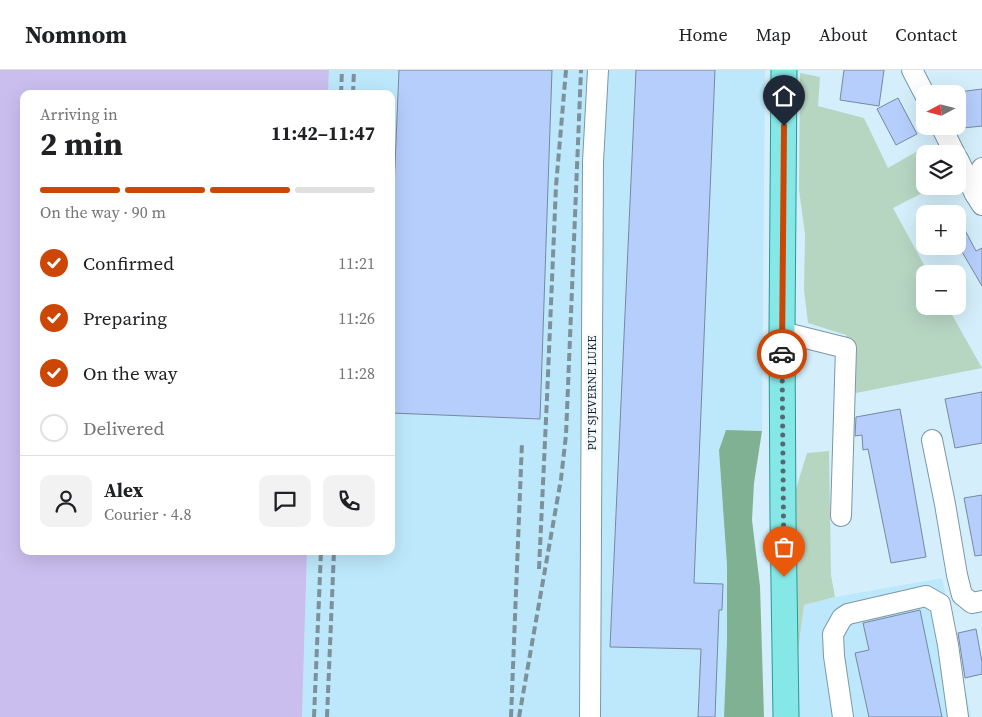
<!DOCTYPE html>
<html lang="en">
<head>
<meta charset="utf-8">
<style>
	:root { --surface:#fff; --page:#f2f2f2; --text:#202124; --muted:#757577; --line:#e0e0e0; --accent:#cc4706 }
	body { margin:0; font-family:"Source Serif 4",serif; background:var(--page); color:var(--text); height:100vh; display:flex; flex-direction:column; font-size:19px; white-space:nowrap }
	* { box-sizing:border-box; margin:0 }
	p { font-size:16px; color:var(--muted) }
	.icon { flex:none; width:28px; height:28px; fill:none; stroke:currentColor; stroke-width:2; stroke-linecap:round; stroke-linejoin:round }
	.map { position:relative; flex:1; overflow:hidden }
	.details { position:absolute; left:20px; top:20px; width:375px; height:465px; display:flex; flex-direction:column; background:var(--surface); border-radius:10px; box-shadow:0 5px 20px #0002 }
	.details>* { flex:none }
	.needle { width:32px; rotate:263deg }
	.buttons { position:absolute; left:916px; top:15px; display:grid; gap:10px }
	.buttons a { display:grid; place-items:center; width:50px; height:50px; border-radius:10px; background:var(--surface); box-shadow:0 5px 20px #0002; font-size:25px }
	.pin { position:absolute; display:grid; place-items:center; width:42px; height:42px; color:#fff; margin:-51px -21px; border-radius:50% 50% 50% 0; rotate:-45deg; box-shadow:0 0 5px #0007 }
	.pin .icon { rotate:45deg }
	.courier { position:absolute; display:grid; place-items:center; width:50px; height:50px; margin:-25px; border:4px solid #cc4706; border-radius:50%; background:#fff; color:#222; box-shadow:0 1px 6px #0007 }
	.headline em { font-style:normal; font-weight:700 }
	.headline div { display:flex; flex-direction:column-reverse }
	.headline { display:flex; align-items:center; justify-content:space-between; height:85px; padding:0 20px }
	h1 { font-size:32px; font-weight:700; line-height:38px }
	.bar { display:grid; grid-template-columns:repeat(4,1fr); gap:8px 5px; align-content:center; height:60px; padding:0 20px }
	.bar i { height:6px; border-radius:4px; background:var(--line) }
	.bar .selected { background:var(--accent) }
	.bar p { grid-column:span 4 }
	.line { display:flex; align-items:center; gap:12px; padding:0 20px; border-top:1px solid var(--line) }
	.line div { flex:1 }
	.round { display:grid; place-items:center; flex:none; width:52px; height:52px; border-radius:10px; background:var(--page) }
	ol { padding:0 20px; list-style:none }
	li { display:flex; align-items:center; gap:15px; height:55px }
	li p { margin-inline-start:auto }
	li .icon { padding:5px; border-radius:50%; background:var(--accent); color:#fff; stroke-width:4 }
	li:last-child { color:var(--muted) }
	li i { width:28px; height:28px; border:2px solid var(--line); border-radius:50% }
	header { display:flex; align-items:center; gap:30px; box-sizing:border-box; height:70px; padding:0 25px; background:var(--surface); border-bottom:1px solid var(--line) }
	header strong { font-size:24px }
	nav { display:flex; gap:28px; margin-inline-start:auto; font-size:18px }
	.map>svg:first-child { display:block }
	.built { fill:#bde8fb }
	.green { fill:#b7d6c2 }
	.forest { fill:#80b193 }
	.water { fill:#cabeee }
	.building { fill:#b5cefb; stroke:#7987a0 }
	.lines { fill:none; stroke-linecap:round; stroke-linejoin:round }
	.minor-casing { stroke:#7998a6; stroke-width:22 }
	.major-casing { stroke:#289897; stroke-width:27 }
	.minor { stroke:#fff; stroke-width:20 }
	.major { stroke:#85e8e6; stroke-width:25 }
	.rail { stroke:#7c919a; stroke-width:4; stroke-dasharray:8 4; stroke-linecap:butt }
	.done { stroke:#56686f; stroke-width:5; stroke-dasharray:0 9 }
	.route { stroke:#cc4706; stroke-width:6 }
	.labels { text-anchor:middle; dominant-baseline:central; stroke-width:4; stroke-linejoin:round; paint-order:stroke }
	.street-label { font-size:12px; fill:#121f24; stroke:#f2f8fb }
</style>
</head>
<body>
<header>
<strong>Nomnom</strong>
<nav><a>Home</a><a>Map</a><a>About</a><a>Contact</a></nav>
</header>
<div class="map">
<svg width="982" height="647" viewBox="0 0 982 647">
	<rect width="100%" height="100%" fill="#d4effb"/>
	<g class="built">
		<polygon points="329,0 765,0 762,361 726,360 719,380 727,495 727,571 724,647 302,647 307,481 391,481 391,24 328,24"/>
		<polygon points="942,508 971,647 799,647 796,597 804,535 835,527"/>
	</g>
	<g class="green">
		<polygon points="800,3 820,7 818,36 864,48 888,98 921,79 925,87 925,116 936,116 893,138 929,204 925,204 925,236 947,236 982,298 851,324 846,265 808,253 804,220 805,164 799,120"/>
		<polygon points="829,381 831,505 835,527 804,535 796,597 795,422 807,383"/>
	</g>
	<polygon class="forest" points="726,360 762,361 754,413 752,450 760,516 764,647 724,647 727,571 727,495 719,380"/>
	<polygon class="water" points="0,0 329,0 328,24 24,24 24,481 307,481 302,647 0,647"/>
	<g class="building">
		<polygon points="399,0 552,0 540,349 391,343 391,191"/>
		<polygon points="636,0 715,0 694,513 723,514 722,540 719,540 715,647 698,647 701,579 610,577"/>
		<polygon points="844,0 884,0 879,36 840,30"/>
		<polygon points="982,19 982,56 963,58 959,22"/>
		<polygon points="898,28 917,64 896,75 877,39"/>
		<polygon points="958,147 976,181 982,178 982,216 958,175"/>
		<polygon points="982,322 982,373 955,378 945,329"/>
		<polygon points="900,339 926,487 891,493 868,379 863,380 862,365 855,366 856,347"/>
		<polygon points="982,425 982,485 975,486 964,428"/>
		<polygon points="920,540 942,647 869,647 855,583 869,580 863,553"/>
		<polygon points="976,559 982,592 982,604 965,608 958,563"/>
	</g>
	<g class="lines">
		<g class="minor-casing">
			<g id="minor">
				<polyline points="912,0 925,25"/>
				<polyline points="941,56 955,84"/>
				<polyline points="958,89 975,124 982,135"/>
				<polyline points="975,124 981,111 982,98"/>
				<polyline points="782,262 846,278 841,446"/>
				<polyline points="932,370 945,434 957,505 962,525 972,533 982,531"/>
				<polyline points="590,647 593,92 598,0"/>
				<polyline points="843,647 834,586 833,564 842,548 848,544 926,526 940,534 948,575 958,647"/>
			</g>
		</g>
		<g class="major-casing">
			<polyline id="major" points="784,0 782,262 783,448 786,647"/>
		</g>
		<use href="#minor" class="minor"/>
		<use href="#major" class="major"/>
		<g class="rail">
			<polyline points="341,24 342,0"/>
			<polyline points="353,24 354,0"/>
			<polyline points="539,499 547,328 556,116 566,0"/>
			<polyline points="314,647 321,481"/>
			<polyline points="327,647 334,481"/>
			<polyline points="511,647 522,372"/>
			<polyline points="519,647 561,409 566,365 581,0"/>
		</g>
	</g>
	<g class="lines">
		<polyline class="done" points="782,284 784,507"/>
		<polyline class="route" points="782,284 784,56"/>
	</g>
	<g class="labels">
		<g class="street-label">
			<text transform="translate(592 323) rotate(-90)">PUT SJEVERNE LUKE</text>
		</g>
	</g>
</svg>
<div class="buttons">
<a><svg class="needle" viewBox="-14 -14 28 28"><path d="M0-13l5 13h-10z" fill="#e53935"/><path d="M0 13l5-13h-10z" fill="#757577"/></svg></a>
<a><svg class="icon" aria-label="layers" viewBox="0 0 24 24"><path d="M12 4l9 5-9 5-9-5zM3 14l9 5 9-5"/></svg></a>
<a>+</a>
<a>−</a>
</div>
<div class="pin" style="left:784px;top:507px;background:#ea580c"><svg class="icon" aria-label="bag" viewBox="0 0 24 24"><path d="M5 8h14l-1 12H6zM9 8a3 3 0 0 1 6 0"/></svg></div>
<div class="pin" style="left:784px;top:56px;background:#1f2937"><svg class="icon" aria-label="home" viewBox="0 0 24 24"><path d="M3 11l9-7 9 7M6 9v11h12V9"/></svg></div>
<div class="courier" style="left:782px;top:284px"><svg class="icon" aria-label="car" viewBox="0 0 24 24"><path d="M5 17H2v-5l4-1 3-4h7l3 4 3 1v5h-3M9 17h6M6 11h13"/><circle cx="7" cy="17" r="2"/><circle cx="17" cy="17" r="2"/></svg></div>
<section class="details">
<div class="headline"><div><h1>2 min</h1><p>Arriving in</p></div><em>11:42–11:47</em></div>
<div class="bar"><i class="selected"></i><i class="selected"></i><i class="selected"></i><i></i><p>On the way · 90 m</p></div>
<ol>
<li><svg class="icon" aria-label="check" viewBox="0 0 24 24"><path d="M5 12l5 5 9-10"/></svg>Confirmed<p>11:21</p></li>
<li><svg class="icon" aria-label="check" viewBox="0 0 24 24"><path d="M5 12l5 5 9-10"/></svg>Preparing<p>11:26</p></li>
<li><svg class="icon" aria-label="check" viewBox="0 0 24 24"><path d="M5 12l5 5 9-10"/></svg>On the way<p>11:28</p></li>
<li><i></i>Delivered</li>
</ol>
<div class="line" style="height:90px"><a class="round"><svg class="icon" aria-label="person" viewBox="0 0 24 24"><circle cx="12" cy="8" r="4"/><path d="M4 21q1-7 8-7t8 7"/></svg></a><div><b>Alex</b><p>Courier · 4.8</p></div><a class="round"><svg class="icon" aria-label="chat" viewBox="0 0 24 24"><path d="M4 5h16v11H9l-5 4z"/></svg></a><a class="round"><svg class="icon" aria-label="phone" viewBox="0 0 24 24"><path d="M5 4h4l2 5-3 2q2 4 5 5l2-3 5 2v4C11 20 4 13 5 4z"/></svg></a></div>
</section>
</div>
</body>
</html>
